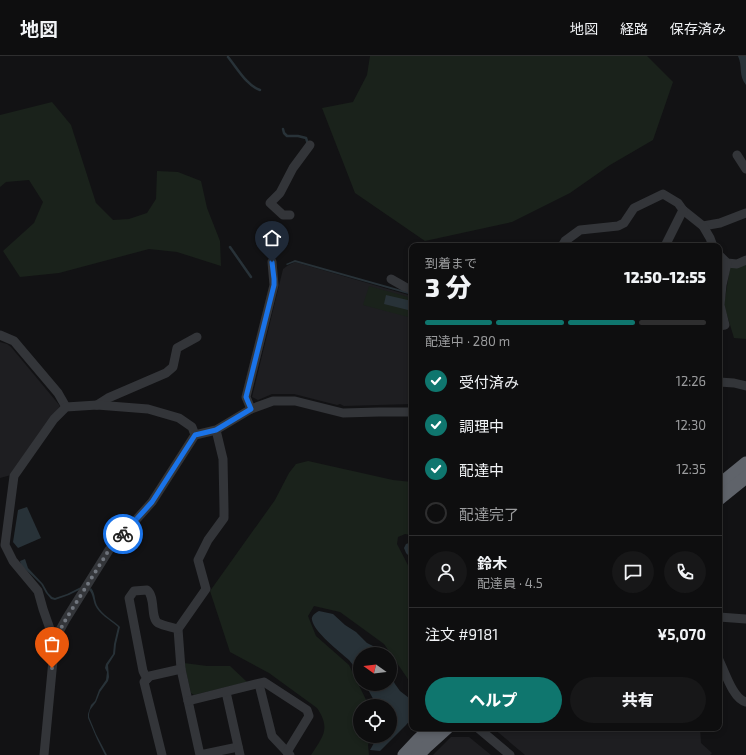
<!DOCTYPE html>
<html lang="ja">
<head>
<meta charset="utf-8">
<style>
	:root { --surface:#0e0e0f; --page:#171718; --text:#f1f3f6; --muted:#9b9c9e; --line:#2e2e2f; --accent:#0f766e }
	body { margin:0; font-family:"Exo 2","Noto Sans JP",sans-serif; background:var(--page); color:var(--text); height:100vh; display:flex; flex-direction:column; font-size:15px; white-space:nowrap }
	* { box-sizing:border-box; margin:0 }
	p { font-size:13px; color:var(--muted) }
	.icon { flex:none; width:22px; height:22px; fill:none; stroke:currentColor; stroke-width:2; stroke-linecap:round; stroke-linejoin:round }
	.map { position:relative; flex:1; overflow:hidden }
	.details { position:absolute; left:409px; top:187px; width:313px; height:488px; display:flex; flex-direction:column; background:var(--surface); border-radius:8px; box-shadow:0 2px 6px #0003,0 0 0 1px var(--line) }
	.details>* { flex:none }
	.needle { width:26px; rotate:284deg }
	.tools { position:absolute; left:353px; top:591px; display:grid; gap:8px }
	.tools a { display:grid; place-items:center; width:44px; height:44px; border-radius:50%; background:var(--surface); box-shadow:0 2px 6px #0003,0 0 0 1px var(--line); font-size:20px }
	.pin { position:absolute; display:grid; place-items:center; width:34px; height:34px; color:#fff; margin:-41px -17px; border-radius:50% 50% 50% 0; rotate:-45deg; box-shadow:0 0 4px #0007 }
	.pin .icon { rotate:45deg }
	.courier { position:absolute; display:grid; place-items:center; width:40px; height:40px; margin:-20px; border:3px solid #1a73e8; border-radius:50%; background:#fff; color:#222; box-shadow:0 1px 5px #0007 }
	.summary em { font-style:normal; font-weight:800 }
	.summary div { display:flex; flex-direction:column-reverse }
	.summary { display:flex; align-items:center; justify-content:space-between; height:68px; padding:0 16px }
	h1 { font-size:26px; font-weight:800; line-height:30px }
	.bar { display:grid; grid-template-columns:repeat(4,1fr); gap:6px 4px; align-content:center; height:48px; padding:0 16px }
	.bar i { height:5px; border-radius:3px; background:var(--line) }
	.bar .on { background:var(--accent) }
	.bar p { grid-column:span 4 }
	.line { display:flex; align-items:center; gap:10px; padding:0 16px; border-top:1px solid var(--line) }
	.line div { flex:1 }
	.round { display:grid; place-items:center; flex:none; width:42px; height:42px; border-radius:21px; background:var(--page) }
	ol { padding:0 16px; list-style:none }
	li { display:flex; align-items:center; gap:12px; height:44px }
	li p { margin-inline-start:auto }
	li .icon { padding:4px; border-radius:50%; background:var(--accent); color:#fff; stroke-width:4 }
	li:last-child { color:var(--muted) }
	li i { width:22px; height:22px; border:2px solid var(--line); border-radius:50% }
	.primary-button { display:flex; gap:8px; margin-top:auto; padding:8px 16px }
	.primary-button a { flex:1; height:46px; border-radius:24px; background:var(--accent); color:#fff; font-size:16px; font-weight:800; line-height:46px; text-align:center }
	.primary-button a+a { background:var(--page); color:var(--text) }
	header { display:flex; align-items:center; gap:24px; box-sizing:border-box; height:56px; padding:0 20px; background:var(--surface); border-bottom:1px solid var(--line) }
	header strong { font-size:19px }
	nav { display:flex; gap:22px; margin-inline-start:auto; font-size:14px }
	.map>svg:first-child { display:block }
	.built { fill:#1e1e21 }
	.green { fill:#1a221b }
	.water { fill:#283238 }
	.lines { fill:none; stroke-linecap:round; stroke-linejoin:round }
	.stream { stroke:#283238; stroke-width:2.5 }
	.minor { stroke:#333539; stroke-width:9 }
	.highway { stroke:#5f636a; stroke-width:13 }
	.done { stroke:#70757d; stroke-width:4; stroke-dasharray:0 7.2 }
	.route { stroke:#1a73e8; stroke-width:5 }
</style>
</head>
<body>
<header>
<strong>地図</strong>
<nav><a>地図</a><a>経路</a><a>保存済み</a></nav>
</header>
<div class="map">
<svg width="746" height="699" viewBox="0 0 746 699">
	<rect width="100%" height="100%" fill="#121214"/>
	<g class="built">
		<polygon points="295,206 412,240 412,348 344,350 340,348 337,349 294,338 272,338 258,344 252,341 283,213 287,210"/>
		<polygon points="0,286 7,288 11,291 60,350 11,419 0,422"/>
		<polygon points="493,672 700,672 701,687 712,697 710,699 525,699"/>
		<polygon points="451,681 469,681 491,699 433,699"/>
	</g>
	<g class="green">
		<polygon points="370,0 647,0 673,26 653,84 610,109 570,137 512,166 425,185 355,137 322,52 353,46 367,19"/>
		<polygon points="52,46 71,69 96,147 113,164 129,163 147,157 156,143 157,115 178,116 201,125 207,152 220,185 221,210 177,196 149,193 59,217 20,221 3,195 34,167 43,146 29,124 6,126 0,131 0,59"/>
		<polygon points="746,207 746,283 734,282 724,249 730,211"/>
		<polygon points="369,230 412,242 412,262 363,249"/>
		<path d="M 308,405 L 393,424 L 412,426 L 412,479 L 405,478 L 398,481 L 397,488 L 412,517 L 412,629 L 384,588 L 340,556 L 314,550 L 308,560 L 316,580 L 349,609 L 369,650 L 360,650 L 360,680 L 371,680 L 368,689 L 369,699 L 311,699 C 323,680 331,673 317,652 L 269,617 L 230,596 L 210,535 L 275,444 L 289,417 L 296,408 Z"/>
		<polygon points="184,607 207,610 230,610 247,626 194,639 191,637"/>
	</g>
	<g class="water">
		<path d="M 738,0 L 746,0 L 746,29 C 738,19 743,11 738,0 Z"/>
		<polygon points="295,204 412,237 412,239 295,206 287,209 286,208"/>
		<polygon points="386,239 412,245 412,255 384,248"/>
		<polygon points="27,451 41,482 18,492 13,486 18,454"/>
		<polygon points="412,486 412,503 406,497 404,492 406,488"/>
		<polygon points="25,503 28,512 43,528 48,537 52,541 55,542 67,538 81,531 79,534 69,539 55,544 51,543 46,537 41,528 21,509 20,505"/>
		<path d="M 91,532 C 96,538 94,545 98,551 C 102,558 112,564 118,569 L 120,571 L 116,588 L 115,598 L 108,609 L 109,621 L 108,625 L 100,636 L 96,646 L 90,654 L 89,658 L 89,661 L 96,678 L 107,699 L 105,699 L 97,683 L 88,662 L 88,658 L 91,649 L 95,645 L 99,634 L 106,624 L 107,616 L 105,612 L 106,608 L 113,598 L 114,588 L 118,571 L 117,570 C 110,564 99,558 95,549 C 93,544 93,538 89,534 Z"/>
		<path d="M 319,555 L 333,558 L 345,569 L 356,576 L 367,587 L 381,594 L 384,598 L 360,598 L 360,620 C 357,614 353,609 349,604 C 340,596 314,576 312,564 C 311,560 315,557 319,555 Z"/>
		<polygon points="390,619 395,628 400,635 409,642 412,649 412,662 406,669 380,695 370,694 378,680 390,680 390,650 377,650 365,628 390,628"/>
	</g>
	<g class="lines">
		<g class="stream">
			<path d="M 228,1 C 237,12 247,30 260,34"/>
			<polyline points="283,73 284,77 287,80 298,80 306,82 308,88"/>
			<polyline points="266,176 269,167"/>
			<polyline points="230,191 251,221"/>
		</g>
		<g class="minor">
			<polyline points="737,99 746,113"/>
			<polyline points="290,159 283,159 270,147 280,137 293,112 310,89"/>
			<polyline points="703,170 720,167 746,157"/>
			<polyline points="562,190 565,185 580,174 618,170 624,167 634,152 663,138 678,147 683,154 703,170 710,182 713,190"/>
			<polyline points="665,190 683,154"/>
			<polyline points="719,199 727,207 737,208 746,204"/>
			<polyline points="391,223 405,231 412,233"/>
			<polyline points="719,270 725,269 720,249 722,229 727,207"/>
			<polyline points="0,279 14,285 58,337 66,351"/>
			<polyline points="719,326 734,327 746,330"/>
			<polyline points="97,349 108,342 166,317 173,311 177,292 197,281"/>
			<polyline points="251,353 246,341 274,229 272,206"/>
			<polyline points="216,374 223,403 224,453 224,462 208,484 198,504 206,533 178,573 181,613 200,699 238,691"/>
			<polyline points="719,561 746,563"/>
			<polyline points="55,583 50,573 43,553 38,535 13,505 5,489 14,420 54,363 66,351 97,349 148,353 179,362 192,371 195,379"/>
			<path d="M 719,604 C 725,616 733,643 746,646"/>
			<path d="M 147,623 L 143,615 L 129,542 L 134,535 L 147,534 C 156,541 150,562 158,567 C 164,570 172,571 178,573"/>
			<polyline points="259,628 272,680 290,699"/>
			<polyline points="226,636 240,699"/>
			<polyline points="188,645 264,626 307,654 309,660 287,696"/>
			<polyline points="478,672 510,699"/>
			<polyline points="44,699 55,583 66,563 109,494 152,446 195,379 216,374 251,353 273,345 295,345 343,357 379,356 412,356"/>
			<polyline points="162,699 144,626 150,620 181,613"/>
		</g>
		<g class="highway">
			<polyline points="719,429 746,407"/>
			<polyline points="719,443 746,421"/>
			<polyline points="404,699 419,683 431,672"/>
			<polyline points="418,699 426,691 447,672"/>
		</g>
	</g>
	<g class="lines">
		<polyline class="done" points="52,612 55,583 66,563 109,494 123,478"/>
		<polyline class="route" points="123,478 152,446 195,379 216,374 251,353 246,341 274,229 274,223 272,206"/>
	</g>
</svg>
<div class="tools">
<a><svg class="needle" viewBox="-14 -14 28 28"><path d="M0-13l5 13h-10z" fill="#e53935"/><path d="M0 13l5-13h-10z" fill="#9b9c9e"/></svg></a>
<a><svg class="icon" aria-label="locate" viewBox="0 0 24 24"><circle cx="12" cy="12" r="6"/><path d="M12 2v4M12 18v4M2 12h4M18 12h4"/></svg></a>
</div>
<div class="pin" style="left:52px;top:612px;background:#ea580c"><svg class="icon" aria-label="bag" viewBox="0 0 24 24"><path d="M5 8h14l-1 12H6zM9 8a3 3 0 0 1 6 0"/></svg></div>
<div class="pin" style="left:272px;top:206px;background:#1f2937"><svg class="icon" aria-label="home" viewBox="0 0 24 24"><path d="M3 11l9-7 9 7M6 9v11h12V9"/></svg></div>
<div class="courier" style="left:123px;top:478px"><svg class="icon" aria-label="bike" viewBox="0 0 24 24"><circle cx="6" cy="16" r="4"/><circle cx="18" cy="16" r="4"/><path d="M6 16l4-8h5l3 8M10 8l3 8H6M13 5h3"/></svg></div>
<section class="details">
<div class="summary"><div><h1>3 分</h1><p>到着まで</p></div><em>12:50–12:55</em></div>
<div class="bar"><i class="on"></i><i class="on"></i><i class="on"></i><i></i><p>配達中 · 280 m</p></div>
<ol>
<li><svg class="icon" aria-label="check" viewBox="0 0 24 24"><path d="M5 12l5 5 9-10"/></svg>受付済み<p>12:26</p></li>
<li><svg class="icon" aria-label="check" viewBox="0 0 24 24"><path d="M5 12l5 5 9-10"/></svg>調理中<p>12:30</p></li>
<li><svg class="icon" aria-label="check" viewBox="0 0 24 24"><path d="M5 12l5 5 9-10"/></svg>配達中<p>12:35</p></li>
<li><i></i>配達完了</li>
</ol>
<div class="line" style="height:72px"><a class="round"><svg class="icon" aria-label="person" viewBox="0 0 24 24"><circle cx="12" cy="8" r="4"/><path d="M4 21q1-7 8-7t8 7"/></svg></a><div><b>鈴木</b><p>配達員 · 4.5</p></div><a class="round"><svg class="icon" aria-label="chat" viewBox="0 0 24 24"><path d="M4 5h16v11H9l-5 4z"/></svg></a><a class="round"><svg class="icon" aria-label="phone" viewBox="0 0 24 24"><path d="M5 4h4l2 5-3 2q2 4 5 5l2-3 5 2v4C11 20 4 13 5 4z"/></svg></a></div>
<div class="line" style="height:52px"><div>注文 #9181</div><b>¥5,070</b></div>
<div class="primary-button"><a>ヘルプ</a><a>共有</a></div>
</section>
</div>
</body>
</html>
